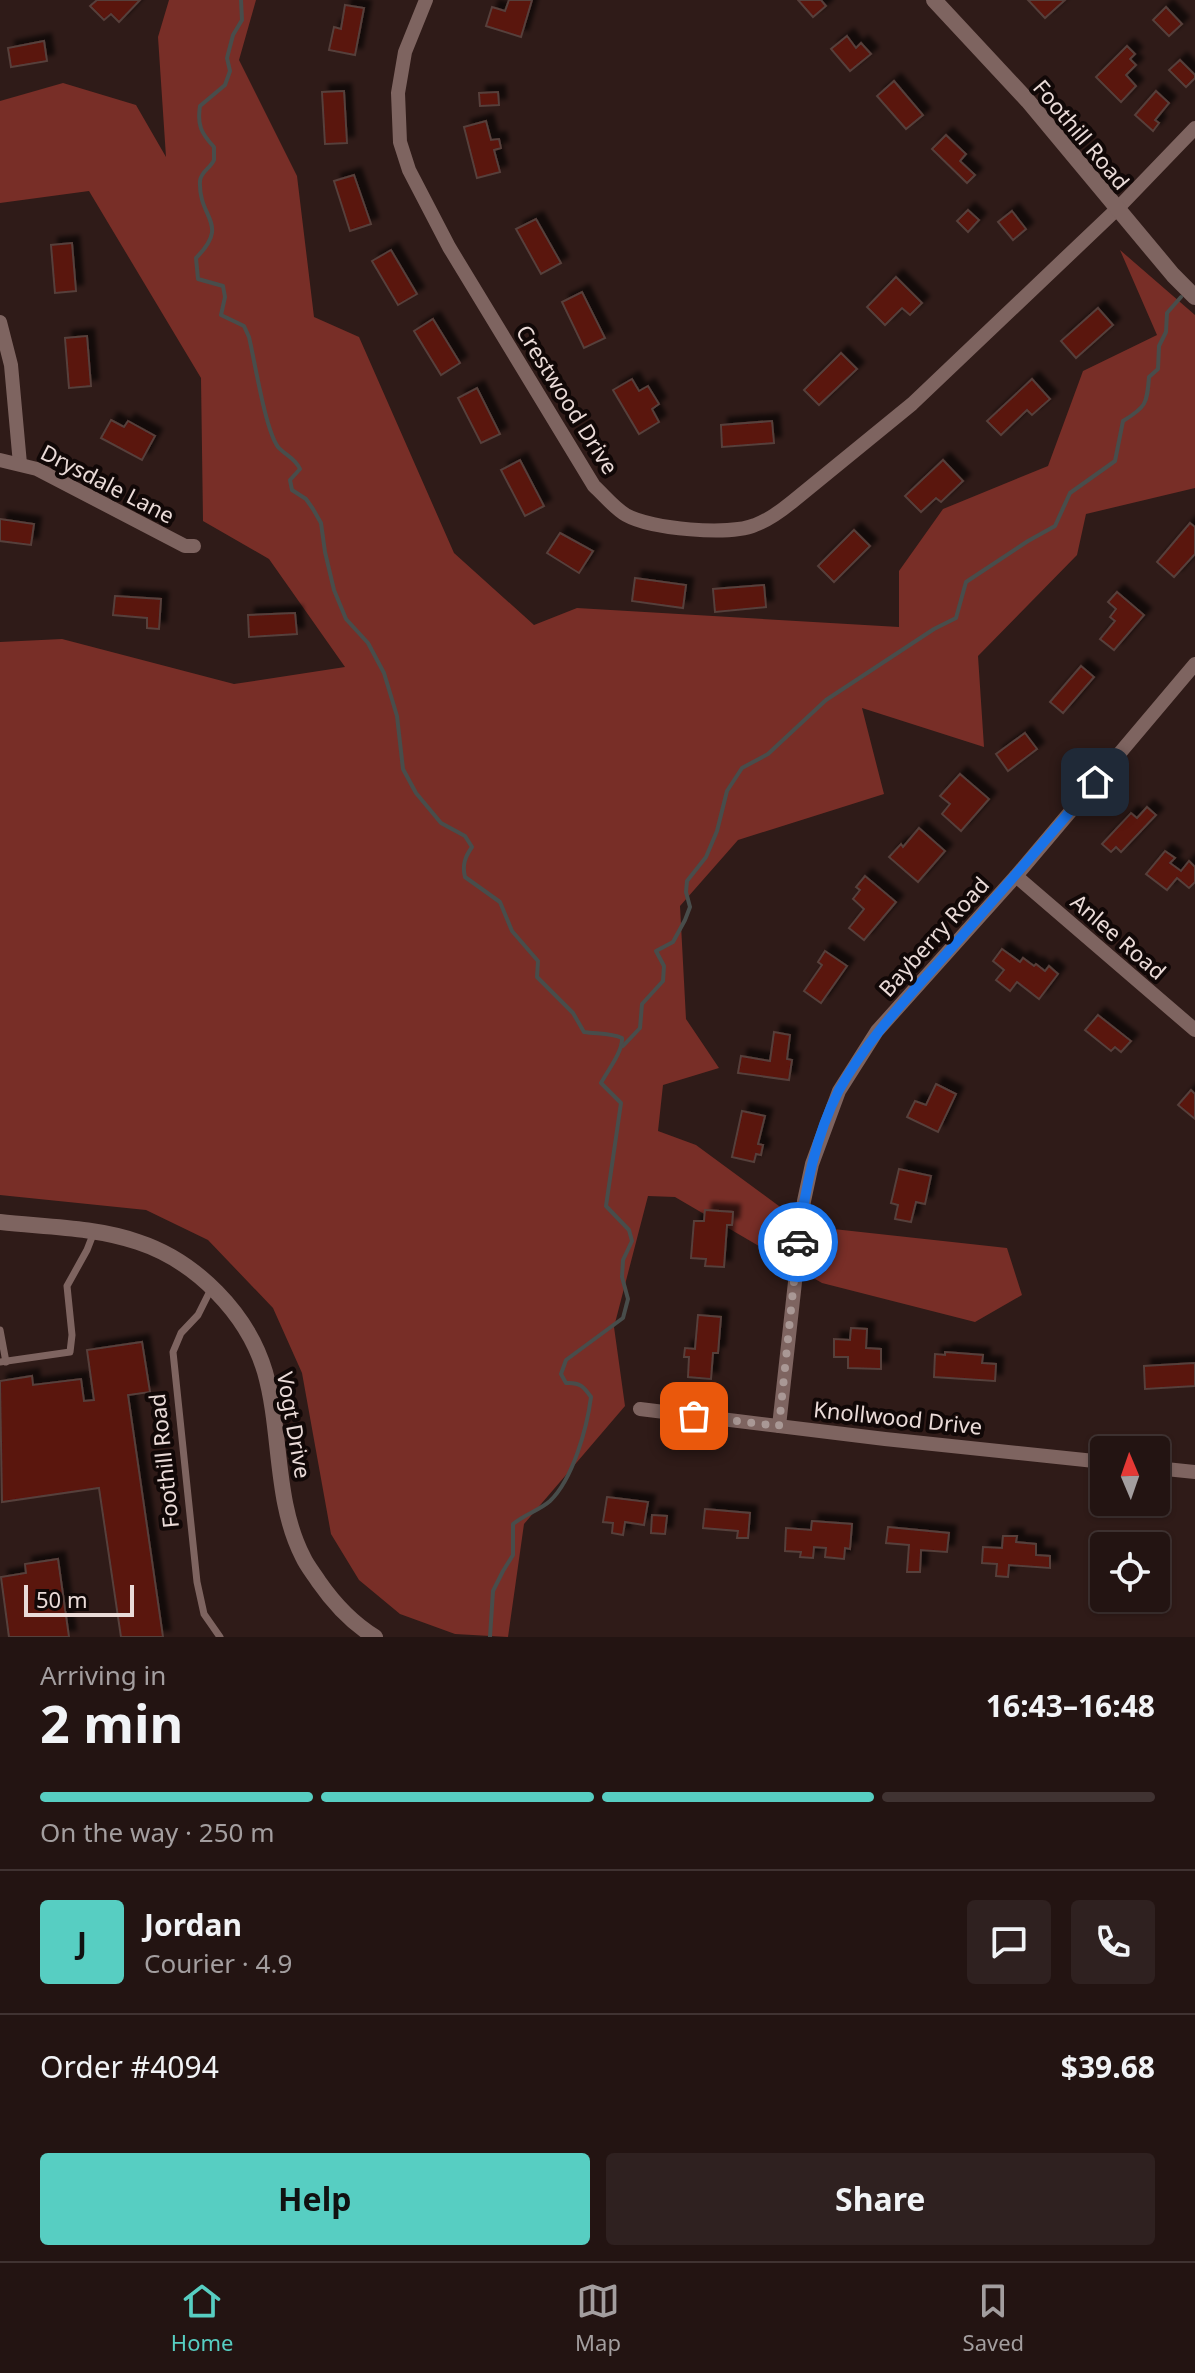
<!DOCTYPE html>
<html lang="en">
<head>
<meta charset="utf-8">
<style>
	:root { --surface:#231412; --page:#2f2120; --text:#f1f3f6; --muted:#a39e9f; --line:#403332; --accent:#57cec2 }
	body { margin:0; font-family:"Noto Sans",sans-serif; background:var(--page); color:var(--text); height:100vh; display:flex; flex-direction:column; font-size:30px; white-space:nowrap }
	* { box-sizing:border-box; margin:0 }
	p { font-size:26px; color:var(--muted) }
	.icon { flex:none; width:44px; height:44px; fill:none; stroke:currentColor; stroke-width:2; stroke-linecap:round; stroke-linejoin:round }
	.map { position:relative; height:1637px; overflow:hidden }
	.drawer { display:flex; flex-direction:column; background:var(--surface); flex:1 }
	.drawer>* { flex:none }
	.needle { width:52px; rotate:358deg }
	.tools { position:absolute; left:1090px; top:1436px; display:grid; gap:16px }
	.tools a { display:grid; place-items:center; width:80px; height:80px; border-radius:8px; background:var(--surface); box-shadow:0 2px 6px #0004,0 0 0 2px var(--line); font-size:40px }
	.scale { position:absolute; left:24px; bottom:20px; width:110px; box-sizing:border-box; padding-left:8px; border:4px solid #eadbd8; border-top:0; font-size:22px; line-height:28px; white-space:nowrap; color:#eadbd8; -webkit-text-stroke:6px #110807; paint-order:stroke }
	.pin { position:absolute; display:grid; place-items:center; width:68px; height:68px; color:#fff; margin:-34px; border-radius:16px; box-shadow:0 4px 12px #0006 }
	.courier { position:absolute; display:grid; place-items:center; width:80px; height:80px; margin:-40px; border:6px solid #1a73e8; border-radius:50%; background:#fff; color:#222; box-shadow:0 2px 10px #0007 }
	.head em { font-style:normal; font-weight:700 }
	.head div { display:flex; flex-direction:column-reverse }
	.head { display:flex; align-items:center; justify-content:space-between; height:136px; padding:0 40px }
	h1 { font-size:52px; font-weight:700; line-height:60px }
	.bar { display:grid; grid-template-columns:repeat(4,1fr); gap:12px 8px; align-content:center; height:96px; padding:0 40px }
	.bar i { height:10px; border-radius:6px; background:var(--line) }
	.bar .selected { background:var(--accent) }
	.bar p { grid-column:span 4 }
	.line { display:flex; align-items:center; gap:20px; padding:0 40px; border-top:2px solid var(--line) }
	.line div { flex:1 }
	.round { display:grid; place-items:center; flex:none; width:84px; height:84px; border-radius:8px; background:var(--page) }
	.primary-button { display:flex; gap:16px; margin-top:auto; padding:16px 40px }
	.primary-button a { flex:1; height:92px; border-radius:8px; background:var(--accent); color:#111; font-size:32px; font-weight:700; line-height:92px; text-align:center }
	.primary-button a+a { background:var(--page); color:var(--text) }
	.menu { display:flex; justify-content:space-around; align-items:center; height:112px; border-top:2px solid var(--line); background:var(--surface); font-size:22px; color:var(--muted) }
	.menu a { display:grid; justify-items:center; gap:4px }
	.menu .selected { color:var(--accent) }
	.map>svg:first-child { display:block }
	.forest { fill:#782e27 }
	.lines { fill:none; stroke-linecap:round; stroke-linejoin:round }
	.stream { stroke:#484d4b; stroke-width:4 }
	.building { fill:#5a120d; stroke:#563f3b; stroke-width:2; filter:url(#shadow) }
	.service { stroke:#7e6460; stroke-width:7 }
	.minor { stroke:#7e6460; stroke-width:14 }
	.tertiary { stroke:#7e6460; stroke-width:16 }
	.done { stroke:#a99895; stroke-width:8; stroke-dasharray:0 14.4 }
	.route { stroke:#1a73e8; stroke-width:10 }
	.labels { text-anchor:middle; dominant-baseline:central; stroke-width:8; stroke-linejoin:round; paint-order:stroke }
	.street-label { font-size:22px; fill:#eadbd8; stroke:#110807 }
</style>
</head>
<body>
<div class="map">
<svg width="1195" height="1637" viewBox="0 0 1195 1637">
	<defs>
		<filter id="shadow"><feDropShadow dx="7" dy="-7" stdDeviation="2" flood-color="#0009"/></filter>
	</defs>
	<rect width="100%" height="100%" fill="#2f1b18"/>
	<polygon class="forest" points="169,0 256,0 239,60 297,176 314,317 359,337 454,553 534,625 577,608 899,627 899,571 943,509 1048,466 1083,371 1157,335 1120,250 1195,315 1195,488 1086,514 1077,555 978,656 984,747 862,708 884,794 738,840 680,906 686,1019 719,1068 663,1085 658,1131 696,1145 806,1226 1007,1248 1022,1295 975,1322 822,1283 675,1197 648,1196 614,1327 625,1406 524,1524 508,1637 455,1634 400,1614 359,1580 331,1534 302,1373 273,1308 208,1240 146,1210 0,1195 0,642 62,639 234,684 345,667 269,559 203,521 201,378 89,191 0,203 0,101 63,83 136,105 166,157 158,37"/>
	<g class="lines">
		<g class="stream">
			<path d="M 241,0 L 242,20 L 233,35 L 227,58 L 230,71 L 225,85 L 200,106 C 197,125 201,133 214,147 C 214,148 214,158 214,160 C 210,169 201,171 200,181 C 198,219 231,223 196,258 L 198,279 L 223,286 L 225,297 L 221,315 L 244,326 L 249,337 C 255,362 265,429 278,447 C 285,455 295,458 300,469 L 290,480 L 292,490 L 306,499 L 313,509 L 321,523 L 325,552 L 334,590 L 346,619 L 368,643 L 384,673 L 397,716 L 403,769 L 416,793 L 441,823 L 465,836 L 472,847 C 465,857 462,865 465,877 L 500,902 L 512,931 L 538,961 L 537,977 L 573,1013 L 584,1032 C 597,1034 611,1033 622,1038 C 623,1051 608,1070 601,1083 L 621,1103 L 606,1206 L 629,1230 L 632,1241 L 623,1260 L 622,1277 L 628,1299 L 623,1318 L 566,1360 L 561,1374 L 566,1383 C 580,1382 584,1387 591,1397 C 587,1428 573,1479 550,1501 C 540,1510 525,1514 513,1524 L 513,1555 L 503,1571 L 493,1591 L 490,1637"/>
			<path d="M 623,1046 L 640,1028 L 642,1004 L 663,981 L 664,966 L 656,951 L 673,942 L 685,920 L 690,907 L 686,892 L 687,881 L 706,857 L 717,831 L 727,791 L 742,768 L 768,754 L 826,700 L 934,629 L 956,618 L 966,582 L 1028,541 L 1055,526 L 1070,493 L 1115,461 L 1123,421 C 1146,407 1147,404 1149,377 L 1158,369 L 1159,346 L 1166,332 L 1167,313 L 1181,297"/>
		</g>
	</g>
	<g class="building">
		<polygon points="97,0 140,0 119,22 111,14 104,20 90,6"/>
		<polygon points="509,0 532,0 521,37 486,26 492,7 505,11"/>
		<polygon points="798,0 821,0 826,6 813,17"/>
		<polygon points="1028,0 1065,0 1045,18"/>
		<polygon points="345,5 364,8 355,55 329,50 334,27 341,29"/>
		<polygon points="1166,7 1182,24 1169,36 1153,20"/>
		<polygon points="847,36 856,48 861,43 871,54 850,71 831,49"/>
		<polygon points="44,41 47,61 11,67 8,48"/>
		<polygon points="1127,46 1135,54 1130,59 1136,65 1126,75 1136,86 1121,102 1096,77"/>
		<polygon points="1180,60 1195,75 1195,78 1186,87 1169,70"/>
		<polygon points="894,81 923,115 906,129 877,96"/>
		<polygon points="344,91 347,143 325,144 322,92"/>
		<polygon points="1156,91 1169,103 1155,120 1159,123 1153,131 1135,115"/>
		<polygon points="498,92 499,105 480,106 479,93"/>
		<polygon points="486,121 491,140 499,139 501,148 494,150 500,172 477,178 464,127"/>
		<polygon points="946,135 966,154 960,161 975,175 967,183 932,149"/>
		<polygon points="354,175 371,224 350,231 334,181"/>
		<polygon points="968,210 979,220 968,232 957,221"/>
		<polygon points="1012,211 1026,229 1013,240 998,222"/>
		<polygon points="536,219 561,263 541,274 516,229"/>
		<polygon points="72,243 76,291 55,293 51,245"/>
		<polygon points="391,250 417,294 398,305 372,261"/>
		<polygon points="896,277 922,303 910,315 902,308 885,325 867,307"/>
		<polygon points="582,292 605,338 584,348 562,302"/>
		<polygon points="1098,308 1113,325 1076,358 1061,341"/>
		<polygon points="433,319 460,363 441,375 414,331"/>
		<polygon points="87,336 91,386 69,388 65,338"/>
		<polygon points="841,353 857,369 819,405 804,390"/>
		<polygon points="632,379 639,391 648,386 659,404 652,409 659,422 639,434 613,390"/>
		<polygon points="1032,379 1050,399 1032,415 1027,410 1001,435 987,421"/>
		<polygon points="477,388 500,434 481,443 458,398"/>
		<polygon points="111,420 124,427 128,421 155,436 142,460 101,438"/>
		<polygon points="772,421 774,443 722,447 721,425"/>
		<polygon points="520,460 544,506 525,516 501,470"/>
		<polygon points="943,460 963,481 941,502 936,498 921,512 905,496"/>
		<polygon points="0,519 34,524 31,545 0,541"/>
		<polygon points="1190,523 1195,527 1195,554 1174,577 1157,562"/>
		<polygon points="854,530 870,546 834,582 818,566"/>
		<polygon points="560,533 593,551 579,573 547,553"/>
		<polygon points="635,578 686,585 683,608 632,601"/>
		<polygon points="764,585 766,607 715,612 713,589"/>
		<polygon points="1117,592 1144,615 1114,650 1100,639 1115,621 1110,617 1116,609 1108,602"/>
		<polygon points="115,596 161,599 159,629 147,628 147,618 113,615"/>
		<polygon points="295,613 297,634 249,637 248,615"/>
		<polygon points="1081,666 1094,677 1063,713 1050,702"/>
		<polygon points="1025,733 1037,749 1008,771 996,754"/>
		<polygon points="960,774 989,799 961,831 942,814 950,804 940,796"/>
		<polygon points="1147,807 1156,815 1121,852 1116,847 1111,852 1102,844 1131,813 1137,818"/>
		<polygon points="919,828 945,851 918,882 889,857 901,844 903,847"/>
		<polygon points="1165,851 1175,858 1170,863 1181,871 1189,861 1195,867 1195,882 1189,888 1177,878 1167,890 1146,874"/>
		<polygon points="865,876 896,902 864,940 849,928 864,909 853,899 860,890 856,887"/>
		<polygon points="1002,949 1020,962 1023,958 1034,966 1036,964 1045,971 1049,966 1058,974 1039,999 1017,982 1010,991 996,980 1004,970 993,961"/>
		<polygon points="825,951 847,966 821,1003 804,991 822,965 818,962"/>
		<polygon points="1098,1015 1131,1041 1121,1052 1115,1047 1111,1051 1085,1030"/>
		<polygon points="774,1032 790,1035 787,1059 792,1060 789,1080 738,1073 741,1056 770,1061"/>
		<polygon points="936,1084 956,1094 938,1132 907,1117 915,1101 926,1105"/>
		<polygon points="1191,1090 1195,1094 1195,1119 1178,1105"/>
		<polygon points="742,1111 765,1116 758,1144 763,1145 761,1155 756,1154 754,1162 732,1157"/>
		<polygon points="899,1169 931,1176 925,1204 916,1202 911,1222 895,1219 898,1205 891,1203"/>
		<polygon points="705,1210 733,1212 732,1225 727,1225 724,1267 705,1266 706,1259 691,1258 694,1221 704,1221"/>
		<polygon points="698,1315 721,1317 718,1353 713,1353 711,1379 688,1377 689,1357 684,1357 685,1348 695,1349"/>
		<polygon points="851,1328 867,1329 866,1348 881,1349 881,1369 848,1368 848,1357 834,1357 834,1339 850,1340"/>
		<polygon points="142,1342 150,1392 128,1395 163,1637 121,1637 99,1488 2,1502 0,1381 32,1376 33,1385 81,1379 84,1401 94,1400 87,1350"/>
		<polygon points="945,1352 983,1355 982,1363 996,1364 995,1381 934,1377 935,1354 945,1355"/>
		<polygon points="1195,1363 1195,1386 1145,1389 1144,1366"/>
		<polygon points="607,1497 648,1502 644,1525 625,1522 623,1535 612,1533 613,1523 603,1522"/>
		<polygon points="705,1509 750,1513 748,1538 737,1538 738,1531 703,1528"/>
		<polygon points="652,1515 667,1516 665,1534 651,1533"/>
		<polygon points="812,1521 852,1524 850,1549 845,1548 844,1559 825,1557 826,1548 814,1547 813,1558 800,1557 801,1552 785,1551 786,1528 811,1530"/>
		<polygon points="888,1527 949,1533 947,1552 921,1550 920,1572 907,1572 909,1545 886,1543"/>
		<polygon points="1003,1536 1017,1536 1016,1542 1036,1544 1036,1555 1050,1556 1050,1568 1009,1565 1008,1577 996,1576 997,1564 982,1563 983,1547 1002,1548"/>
		<polygon points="1093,1542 1111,1543 1111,1546 1104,1546 1104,1568 1099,1568 1099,1561 1092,1561"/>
		<polygon points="58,1559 69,1637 9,1637 1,1577 26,1573 25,1564"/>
	</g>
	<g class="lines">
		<g class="service">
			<polyline points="211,1289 198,1315 181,1333 173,1352 197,1582 204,1614 220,1637"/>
			<polyline points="0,1330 6,1362"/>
			<polyline points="0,1362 70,1352 72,1335 67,1286 87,1250 94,1232"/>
		</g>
		<g class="minor">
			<path d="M 426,0 L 405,52 L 398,93 L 400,142 L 409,170 L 449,247 L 594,486 C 604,495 614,508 626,515 C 651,529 729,536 755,525 C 769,520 781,511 792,502 L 912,404 L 1117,209 L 1195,128"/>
			<polyline points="0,322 11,365 20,464"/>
			<polyline points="0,460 37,469 185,546 194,546"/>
			<polyline points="1016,876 1195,1030"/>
			<polyline points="640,1409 885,1439 1104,1462"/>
			<polyline points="779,1426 804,1201 812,1164 839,1091 877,1031 1016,876 1195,664"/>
			<polyline points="1156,1468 1195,1472"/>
		</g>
		<g class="tertiary">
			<polyline points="934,0 1028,101 1173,275 1195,297"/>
			<path d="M 0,1222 C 45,1227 95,1227 138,1242 C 196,1261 248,1314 265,1372 C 282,1432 274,1501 303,1557 C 307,1566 314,1574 319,1582 C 335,1605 352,1623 375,1637"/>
		</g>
	</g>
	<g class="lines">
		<polyline class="done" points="694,1416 779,1426 798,1242"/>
		<path class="route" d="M 798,1242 C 805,1191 815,1136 839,1090 C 868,1038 909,996 948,952 C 998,895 1047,839 1095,782"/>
	</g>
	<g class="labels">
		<g class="street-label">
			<text transform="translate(1082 134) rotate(50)">Foothill Road</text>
			<text transform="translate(568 399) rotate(58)">Crestwood Drive</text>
			<text transform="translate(108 483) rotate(27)">Drysdale Lane</text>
			<text transform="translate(933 936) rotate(-48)">Bayberry Road</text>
			<text transform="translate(1119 936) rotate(41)">Anlee Road</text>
			<text transform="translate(898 1417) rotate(6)">Knollwood Drive</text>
			<text transform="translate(295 1425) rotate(80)">Vogt Drive</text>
			<text transform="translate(163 1461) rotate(-96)">Foothill Road</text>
		</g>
	</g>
</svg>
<div class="tools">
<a><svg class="needle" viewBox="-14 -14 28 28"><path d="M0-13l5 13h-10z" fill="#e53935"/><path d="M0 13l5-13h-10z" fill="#a39e9f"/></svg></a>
<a><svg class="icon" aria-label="locate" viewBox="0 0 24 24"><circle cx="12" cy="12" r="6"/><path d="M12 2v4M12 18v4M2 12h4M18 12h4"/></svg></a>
</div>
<div class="scale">50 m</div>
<div class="pin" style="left:694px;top:1416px;background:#ea580c"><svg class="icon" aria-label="bag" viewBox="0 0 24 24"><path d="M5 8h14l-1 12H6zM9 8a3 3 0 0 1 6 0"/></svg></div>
<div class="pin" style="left:1095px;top:782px;background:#1f2937"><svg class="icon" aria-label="home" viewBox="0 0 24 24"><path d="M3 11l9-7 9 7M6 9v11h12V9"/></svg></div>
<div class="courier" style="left:798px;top:1242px"><svg class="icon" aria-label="car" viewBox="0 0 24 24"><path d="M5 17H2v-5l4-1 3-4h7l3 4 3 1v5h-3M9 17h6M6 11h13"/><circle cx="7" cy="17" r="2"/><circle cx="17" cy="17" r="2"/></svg></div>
</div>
<section class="drawer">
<div class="head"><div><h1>2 min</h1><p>Arriving in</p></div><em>16:43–16:48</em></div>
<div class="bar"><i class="selected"></i><i class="selected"></i><i class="selected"></i><i></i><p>On the way · 250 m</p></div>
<div class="line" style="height:144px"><b class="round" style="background:var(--accent);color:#111">J</b><div><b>Jordan</b><p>Courier · 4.9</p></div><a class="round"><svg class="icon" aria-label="chat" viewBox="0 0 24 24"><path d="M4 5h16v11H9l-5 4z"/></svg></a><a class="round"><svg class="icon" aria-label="phone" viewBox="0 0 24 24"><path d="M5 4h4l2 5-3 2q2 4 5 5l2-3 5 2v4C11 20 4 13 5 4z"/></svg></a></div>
<div class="line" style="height:104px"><div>Order #4094</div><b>$39.68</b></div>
<div class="primary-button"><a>Help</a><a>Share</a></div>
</section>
<nav class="menu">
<a class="selected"><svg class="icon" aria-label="home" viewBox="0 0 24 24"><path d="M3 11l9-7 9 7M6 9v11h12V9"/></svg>Home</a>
<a><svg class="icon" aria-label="map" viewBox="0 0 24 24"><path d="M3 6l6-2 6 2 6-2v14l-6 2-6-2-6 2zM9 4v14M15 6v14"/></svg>Map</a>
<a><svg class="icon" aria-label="saved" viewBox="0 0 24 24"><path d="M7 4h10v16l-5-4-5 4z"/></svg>Saved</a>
</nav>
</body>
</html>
